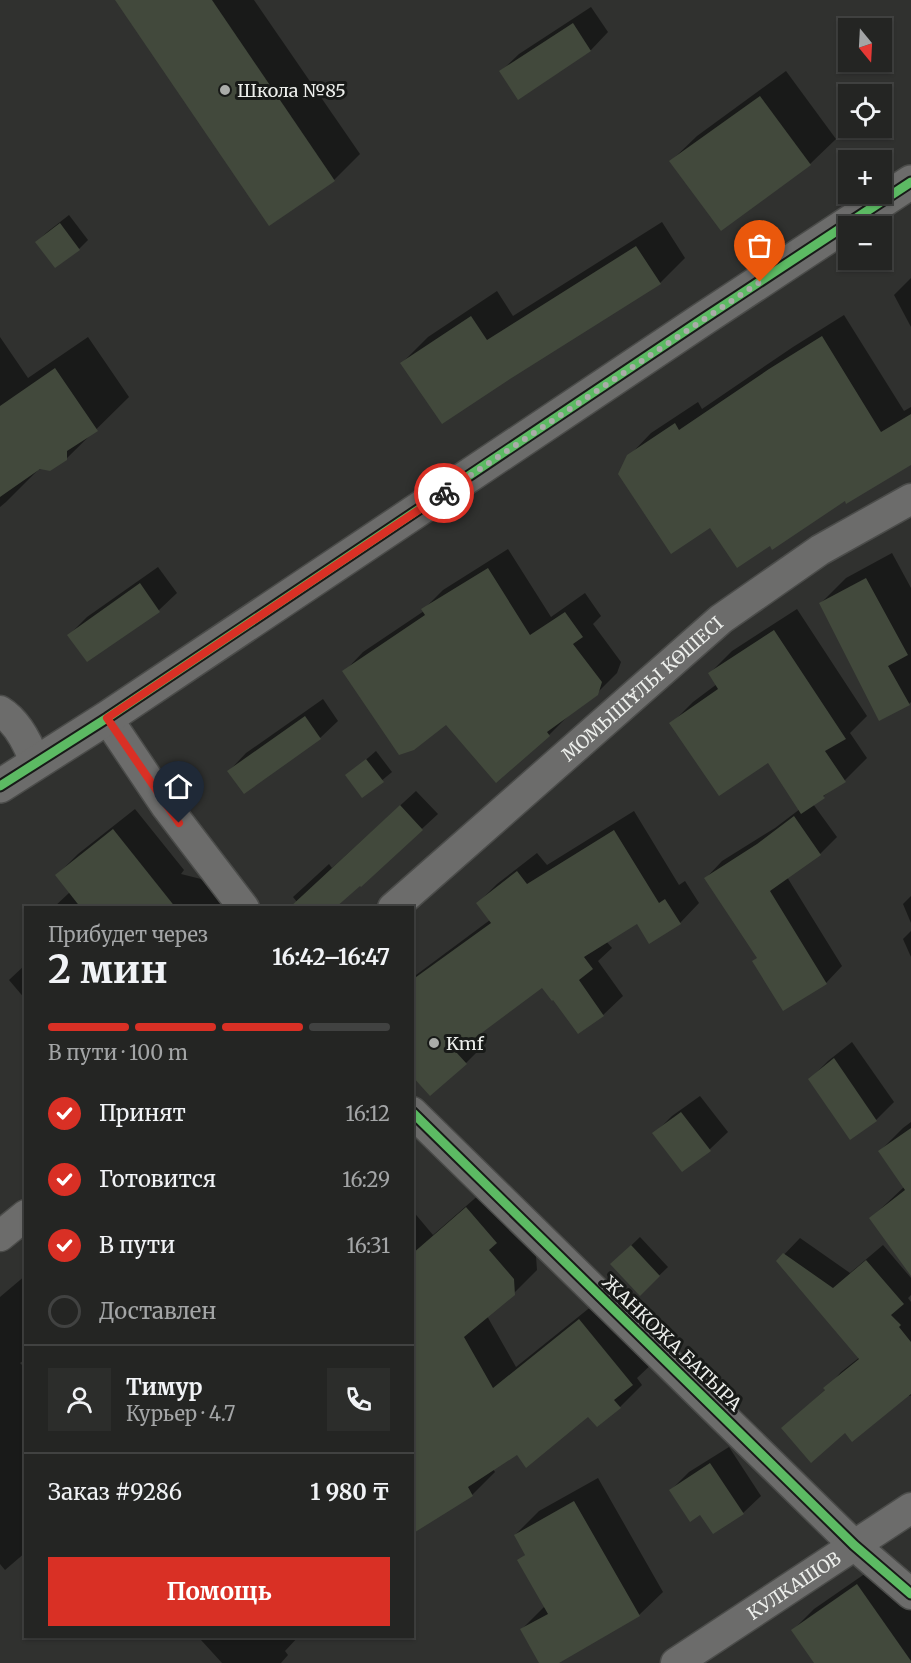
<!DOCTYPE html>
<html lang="ru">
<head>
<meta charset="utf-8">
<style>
	:root { --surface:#242523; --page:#2c2d2b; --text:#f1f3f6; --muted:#a3a5a6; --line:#414241; --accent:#d93025 }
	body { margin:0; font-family:Merriweather,serif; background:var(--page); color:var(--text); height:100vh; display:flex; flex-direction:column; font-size:22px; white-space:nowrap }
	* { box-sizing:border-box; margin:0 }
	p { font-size:20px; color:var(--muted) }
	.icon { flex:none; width:33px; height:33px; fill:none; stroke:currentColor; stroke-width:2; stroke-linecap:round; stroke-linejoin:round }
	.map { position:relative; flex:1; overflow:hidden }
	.drawer { position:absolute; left:24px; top:906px; width:390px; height:732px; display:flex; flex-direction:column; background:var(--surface); border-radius:0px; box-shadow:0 2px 4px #0004,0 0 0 2px var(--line) }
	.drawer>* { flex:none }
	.needle { width:39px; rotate:162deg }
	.controls { position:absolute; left:838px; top:18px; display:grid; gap:12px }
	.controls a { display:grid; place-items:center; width:54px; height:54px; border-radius:0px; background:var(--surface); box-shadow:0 2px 4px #0004,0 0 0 2px var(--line); font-size:30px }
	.pin { position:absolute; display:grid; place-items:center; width:51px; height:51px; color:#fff; margin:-62px -26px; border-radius:50% 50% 50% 0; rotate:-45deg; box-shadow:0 0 6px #0007 }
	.pin .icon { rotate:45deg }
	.courier { position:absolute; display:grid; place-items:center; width:60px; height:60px; margin:-30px; border:4px solid #d93025; border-radius:50%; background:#fff; color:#222; box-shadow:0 2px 8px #0007 }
	.head em { font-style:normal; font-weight:700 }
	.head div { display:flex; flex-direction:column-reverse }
	.head { display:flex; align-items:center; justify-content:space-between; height:102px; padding:0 24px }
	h1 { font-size:39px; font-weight:700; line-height:45px }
	.bar { display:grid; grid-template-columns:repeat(4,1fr); gap:9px 6px; align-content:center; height:72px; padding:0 24px }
	.bar i { height:8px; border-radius:4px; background:var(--line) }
	.bar .on { background:var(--accent) }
	.bar p { grid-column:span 4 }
	.line { display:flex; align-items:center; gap:15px; padding:0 24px; border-top:2px solid var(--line) }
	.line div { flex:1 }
	.round { display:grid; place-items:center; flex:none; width:63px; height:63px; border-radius:0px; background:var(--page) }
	ol { padding:0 24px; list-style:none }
	li { display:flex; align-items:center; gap:18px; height:66px }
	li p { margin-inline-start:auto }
	li .icon { padding:6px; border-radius:50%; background:var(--accent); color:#fff; stroke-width:4 }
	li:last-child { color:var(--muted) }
	li i { width:33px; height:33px; border:3px solid var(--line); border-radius:50% }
	.primary-button { display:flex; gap:12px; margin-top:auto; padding:12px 24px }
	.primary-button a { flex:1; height:69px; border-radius:0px; background:var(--accent); color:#fff; font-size:24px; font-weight:700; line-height:69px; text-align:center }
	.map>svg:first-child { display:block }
	.shadow { fill:#0007 }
	.building { fill:#42493c }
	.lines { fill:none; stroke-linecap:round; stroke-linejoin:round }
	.street-casing { stroke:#4b4c4a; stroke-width:33 }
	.secondary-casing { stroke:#4b4c4a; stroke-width:36 }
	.street { stroke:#6c6c6b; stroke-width:30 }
	.secondary { stroke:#6c6c6b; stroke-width:33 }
	.cycleway-casing { stroke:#181a18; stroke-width:13 }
	.cycleway { stroke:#5cba63; stroke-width:9 }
	.done { stroke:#aaaca9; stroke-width:6; stroke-dasharray:0 10.8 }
	.route { stroke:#d93025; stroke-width:8 }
	.poi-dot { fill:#aaaca9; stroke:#181a18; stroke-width:2 }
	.labels { text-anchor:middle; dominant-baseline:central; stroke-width:6; stroke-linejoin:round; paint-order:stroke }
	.poi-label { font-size:18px; fill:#eceeeb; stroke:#181a18; text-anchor:start }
	.street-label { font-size:18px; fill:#eceeeb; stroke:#181a18 }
</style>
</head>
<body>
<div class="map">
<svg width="911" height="1663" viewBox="0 0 911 1663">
	<rect width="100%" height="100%" fill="#30312f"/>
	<g class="shadow">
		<polygon points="116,0 254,0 360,154 334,180 270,224"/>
		<polygon points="591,7 608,32 591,50 519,98 501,71 519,54"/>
		<polygon points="786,71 836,139 810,164 721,229 671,161 697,136"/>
		<polygon points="69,215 88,240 79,249 55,266 37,242 46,233"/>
		<polygon points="662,222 685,258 660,283 507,380 402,363 428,337 497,291 513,316"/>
		<polygon points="911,278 911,327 894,295"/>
		<polygon points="844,315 904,411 911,407 911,463 845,499 770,544 711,526 629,456 651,433 698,402 702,409 793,347"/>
		<polygon points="0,337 28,378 88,337 129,397 66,459 38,470 6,502 0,507"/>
		<polygon points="508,549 551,617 585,593 601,616 593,624 621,662 617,673 597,693 569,715 549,735 446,723 344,672 363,652 424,611 423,610 443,590"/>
		<polygon points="892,553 911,588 911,702 909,704 821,603 846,578"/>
		<polygon points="158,567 177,593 159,610 69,635 87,617"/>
		<polygon points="797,609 867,716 850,733 867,758 845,780 813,804 837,837 820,854 787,877 842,966 826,983 758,957 706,878 722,861 775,828 800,809 768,761 671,724 693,702 717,684 710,673 732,651"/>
		<polygon points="323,699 338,721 320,738 229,771 246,753"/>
		<polygon points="376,751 392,772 363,796 347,776"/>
		<polygon points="416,791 438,814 361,885 302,908 293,897 329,864 332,868"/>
		<polygon points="135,809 184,870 181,874 209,881 231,908 53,908 70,892 57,875 78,854"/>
		<polygon points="634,811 679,885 685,881 699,903 680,923 637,922 606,941 612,948 598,961 623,996 603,1015 554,998 542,986 477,1034 485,1044 466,1063 430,1094 412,1074 412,978 490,920 478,903 497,884 537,853 547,865"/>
		<polygon points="911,896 911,923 903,904"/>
		<polygon points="911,931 911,957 903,939"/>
		<polygon points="26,964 26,1000 9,980"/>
		<polygon points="852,1042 894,1102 876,1120 810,1079 828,1061"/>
		<polygon points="700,1096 728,1132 710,1149 683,1170 654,1134 672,1116"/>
		<polygon points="911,1122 911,1244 871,1218 904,1187 879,1152 903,1128"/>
		<polygon points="489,1186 511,1227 536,1256 537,1270 514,1293 487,1316 516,1367 603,1297 655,1361 637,1378 642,1385 620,1407 589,1415 517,1453 493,1469 495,1472 472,1495 420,1527 412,1515 412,1210 433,1235"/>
		<polygon points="640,1237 668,1267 640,1294 612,1264"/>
		<polygon points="800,1238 850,1273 883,1245 911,1278 911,1295 908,1298 911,1302 911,1395 910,1396 908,1395 845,1431 783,1428 826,1389 841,1372 860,1357 778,1261"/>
		<polygon points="26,1275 26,1359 20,1363 26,1369 26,1552 5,1570 0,1564 0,1297"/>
		<polygon points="729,1447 761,1496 743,1513 700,1513 671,1490 689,1472"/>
		<polygon points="598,1478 663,1592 639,1615 555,1663 541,1663 522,1629 545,1606 519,1561 526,1554 515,1535 539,1511"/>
		<polygon points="879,1564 911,1610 911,1663 815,1663 793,1630 814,1609"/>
		<polygon points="204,1636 299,1636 285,1651 288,1655 281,1663 222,1663 201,1640"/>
	</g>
	<g class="building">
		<polygon points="115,0 212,0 335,181 269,226"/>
		<polygon points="573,23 591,51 518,100 499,71"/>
		<polygon points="760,96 811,165 721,231 669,161"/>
		<polygon points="60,223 80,250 55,268 35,242"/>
		<polygon points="636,246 661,284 507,381 442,424 400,363 471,316 487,340"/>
		<polygon points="822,336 881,432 911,414 911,465 846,504 845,501 772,550 770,546 737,568 710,528 671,554 618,474 627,455 675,423 679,430 769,369"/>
		<polygon points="55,368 98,431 67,451 67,460 50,471 40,469 0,497 0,406"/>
		<polygon points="488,568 530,635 565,612 583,637 573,644 602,682 598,695 547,732 550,736 496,783 446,725 414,750 399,755 342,671 425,615 421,609"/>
		<polygon points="866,578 908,655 888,666 910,705 879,721 819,603"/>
		<polygon points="140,583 160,612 87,662 67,635"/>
		<polygon points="774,630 846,739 825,751 846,782 823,796 825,798 801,814 768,763 719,796 669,723 718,689 708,673"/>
		<polygon points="305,716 321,739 244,794 227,771"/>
		<polygon points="366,759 384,782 362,798 345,775"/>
		<polygon points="400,805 423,830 361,887 360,886 335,908 289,908"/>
		<polygon points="794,816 821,855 770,891 827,984 783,1011 752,961 757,958 704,878 757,844"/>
		<polygon points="113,829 176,908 81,908 55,875"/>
		<polygon points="614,830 659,903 665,899 681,924 649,944 637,924 584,957 593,969 579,980 604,1016 578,1034 553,1000 552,1001 542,988 456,1052 467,1064 430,1096 412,1076 412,980 491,923 476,903 517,871 527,884"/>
		<polygon points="834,1058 877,1121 850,1140 808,1079"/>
		<polygon points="681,1112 711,1151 682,1172 652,1133"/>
		<polygon points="911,1128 911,1276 869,1218 905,1190 878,1151"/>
		<polygon points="466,1207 497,1243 489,1250 514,1279 515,1295 464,1337 493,1388 579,1319 633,1385 614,1400 621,1408 597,1427 588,1417 526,1468 517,1455 468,1487 473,1496 412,1534 412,1254"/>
		<polygon points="631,1245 660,1276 640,1296 610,1264"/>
		<polygon points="783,1253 833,1288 866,1260 904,1304 891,1315 901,1325 899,1327 911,1342 911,1394 852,1442 845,1433 811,1463 781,1428 825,1390 823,1388 859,1359 776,1261"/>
		<polygon points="710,1463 744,1514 713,1534 700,1515 690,1522 669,1490"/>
		<polygon points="574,1501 640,1616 559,1663 539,1663 520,1629 548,1614 517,1560 525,1555 514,1535"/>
		<polygon points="857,1584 911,1661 911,1663 814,1663 791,1630"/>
	</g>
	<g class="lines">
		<g class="street-casing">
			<g id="street">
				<path d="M 0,711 C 18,722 28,743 35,762"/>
				<polyline points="107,718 166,806 244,908"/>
				<path id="s1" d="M 393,908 L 721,619 L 820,550 L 911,499"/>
				<polyline points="412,1112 854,1545 911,1594"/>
				<polyline points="0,1236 26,1215"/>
				<path id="s2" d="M 676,1663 L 911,1508"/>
			</g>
		</g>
		<g class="secondary-casing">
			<polyline id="secondary" points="0,786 107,718 703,319 911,182"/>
		</g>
		<use href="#street" class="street"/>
		<use href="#secondary" class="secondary"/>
		<g class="cycleway-casing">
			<g id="cycleway">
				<polyline points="0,786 107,718 703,319 911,182"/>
				<polyline points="412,1112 854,1545 911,1594"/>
			</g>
		</g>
		<use href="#cycleway" class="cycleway"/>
	</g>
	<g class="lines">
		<polyline class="done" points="444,493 760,282"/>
		<polyline class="route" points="179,823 107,718 444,493"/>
	</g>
	<g class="poi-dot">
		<circle cx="225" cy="90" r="6"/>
		<circle cx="434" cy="1043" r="6"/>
	</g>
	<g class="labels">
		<g class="poi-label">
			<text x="237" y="90">Школа №85</text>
			<text x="446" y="1043">Kmf</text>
		</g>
		<g class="street-label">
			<text stroke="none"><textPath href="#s1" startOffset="332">МОМЫШҰЛЫ КӨШЕСІ</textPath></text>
			<text transform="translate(672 1343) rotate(44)">ЖАНКОЖА БАТЫРА</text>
			<text stroke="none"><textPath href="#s2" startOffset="141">КУЛКАШОВ</textPath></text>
		</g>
	</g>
</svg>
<div class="controls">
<a><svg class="needle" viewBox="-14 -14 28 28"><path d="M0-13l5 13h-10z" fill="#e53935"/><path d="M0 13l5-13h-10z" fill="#a3a5a6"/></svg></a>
<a><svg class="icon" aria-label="locate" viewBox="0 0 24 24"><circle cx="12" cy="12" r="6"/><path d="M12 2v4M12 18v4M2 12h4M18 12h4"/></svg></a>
<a>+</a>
<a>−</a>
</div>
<div class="pin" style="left:760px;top:282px;background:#ea580c"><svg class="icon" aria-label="bag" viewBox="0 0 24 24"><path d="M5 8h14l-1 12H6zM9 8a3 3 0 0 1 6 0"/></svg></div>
<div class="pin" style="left:179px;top:823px;background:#1f2937"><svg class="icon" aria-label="home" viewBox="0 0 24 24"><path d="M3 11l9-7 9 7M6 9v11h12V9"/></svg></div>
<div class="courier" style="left:444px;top:493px"><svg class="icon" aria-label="bike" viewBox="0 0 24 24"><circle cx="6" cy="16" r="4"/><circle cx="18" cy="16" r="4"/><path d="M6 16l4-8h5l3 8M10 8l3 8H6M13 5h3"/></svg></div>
<section class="drawer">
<div class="head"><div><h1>2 мин</h1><p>Прибудет через</p></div><em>16:42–16:47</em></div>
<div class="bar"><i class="on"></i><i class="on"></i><i class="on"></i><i></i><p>В пути · 100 m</p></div>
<ol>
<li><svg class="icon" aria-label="check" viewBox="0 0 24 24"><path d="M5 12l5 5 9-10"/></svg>Принят<p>16:12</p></li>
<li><svg class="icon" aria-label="check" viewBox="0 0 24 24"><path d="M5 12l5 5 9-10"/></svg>Готовится<p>16:29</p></li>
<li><svg class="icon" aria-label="check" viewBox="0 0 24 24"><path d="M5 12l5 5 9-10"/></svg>В пути<p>16:31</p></li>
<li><i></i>Доставлен</li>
</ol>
<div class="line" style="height:108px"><a class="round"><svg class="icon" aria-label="person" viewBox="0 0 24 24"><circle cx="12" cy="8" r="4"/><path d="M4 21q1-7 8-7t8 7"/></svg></a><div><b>Тимур</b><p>Курьер · 4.7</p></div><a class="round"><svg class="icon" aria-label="phone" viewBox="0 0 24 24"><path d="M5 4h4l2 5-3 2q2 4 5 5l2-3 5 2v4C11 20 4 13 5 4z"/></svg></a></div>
<div class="line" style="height:78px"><div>Заказ #9286</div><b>1 980 ₸</b></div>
<div class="primary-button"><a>Помощь</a></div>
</section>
</div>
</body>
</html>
